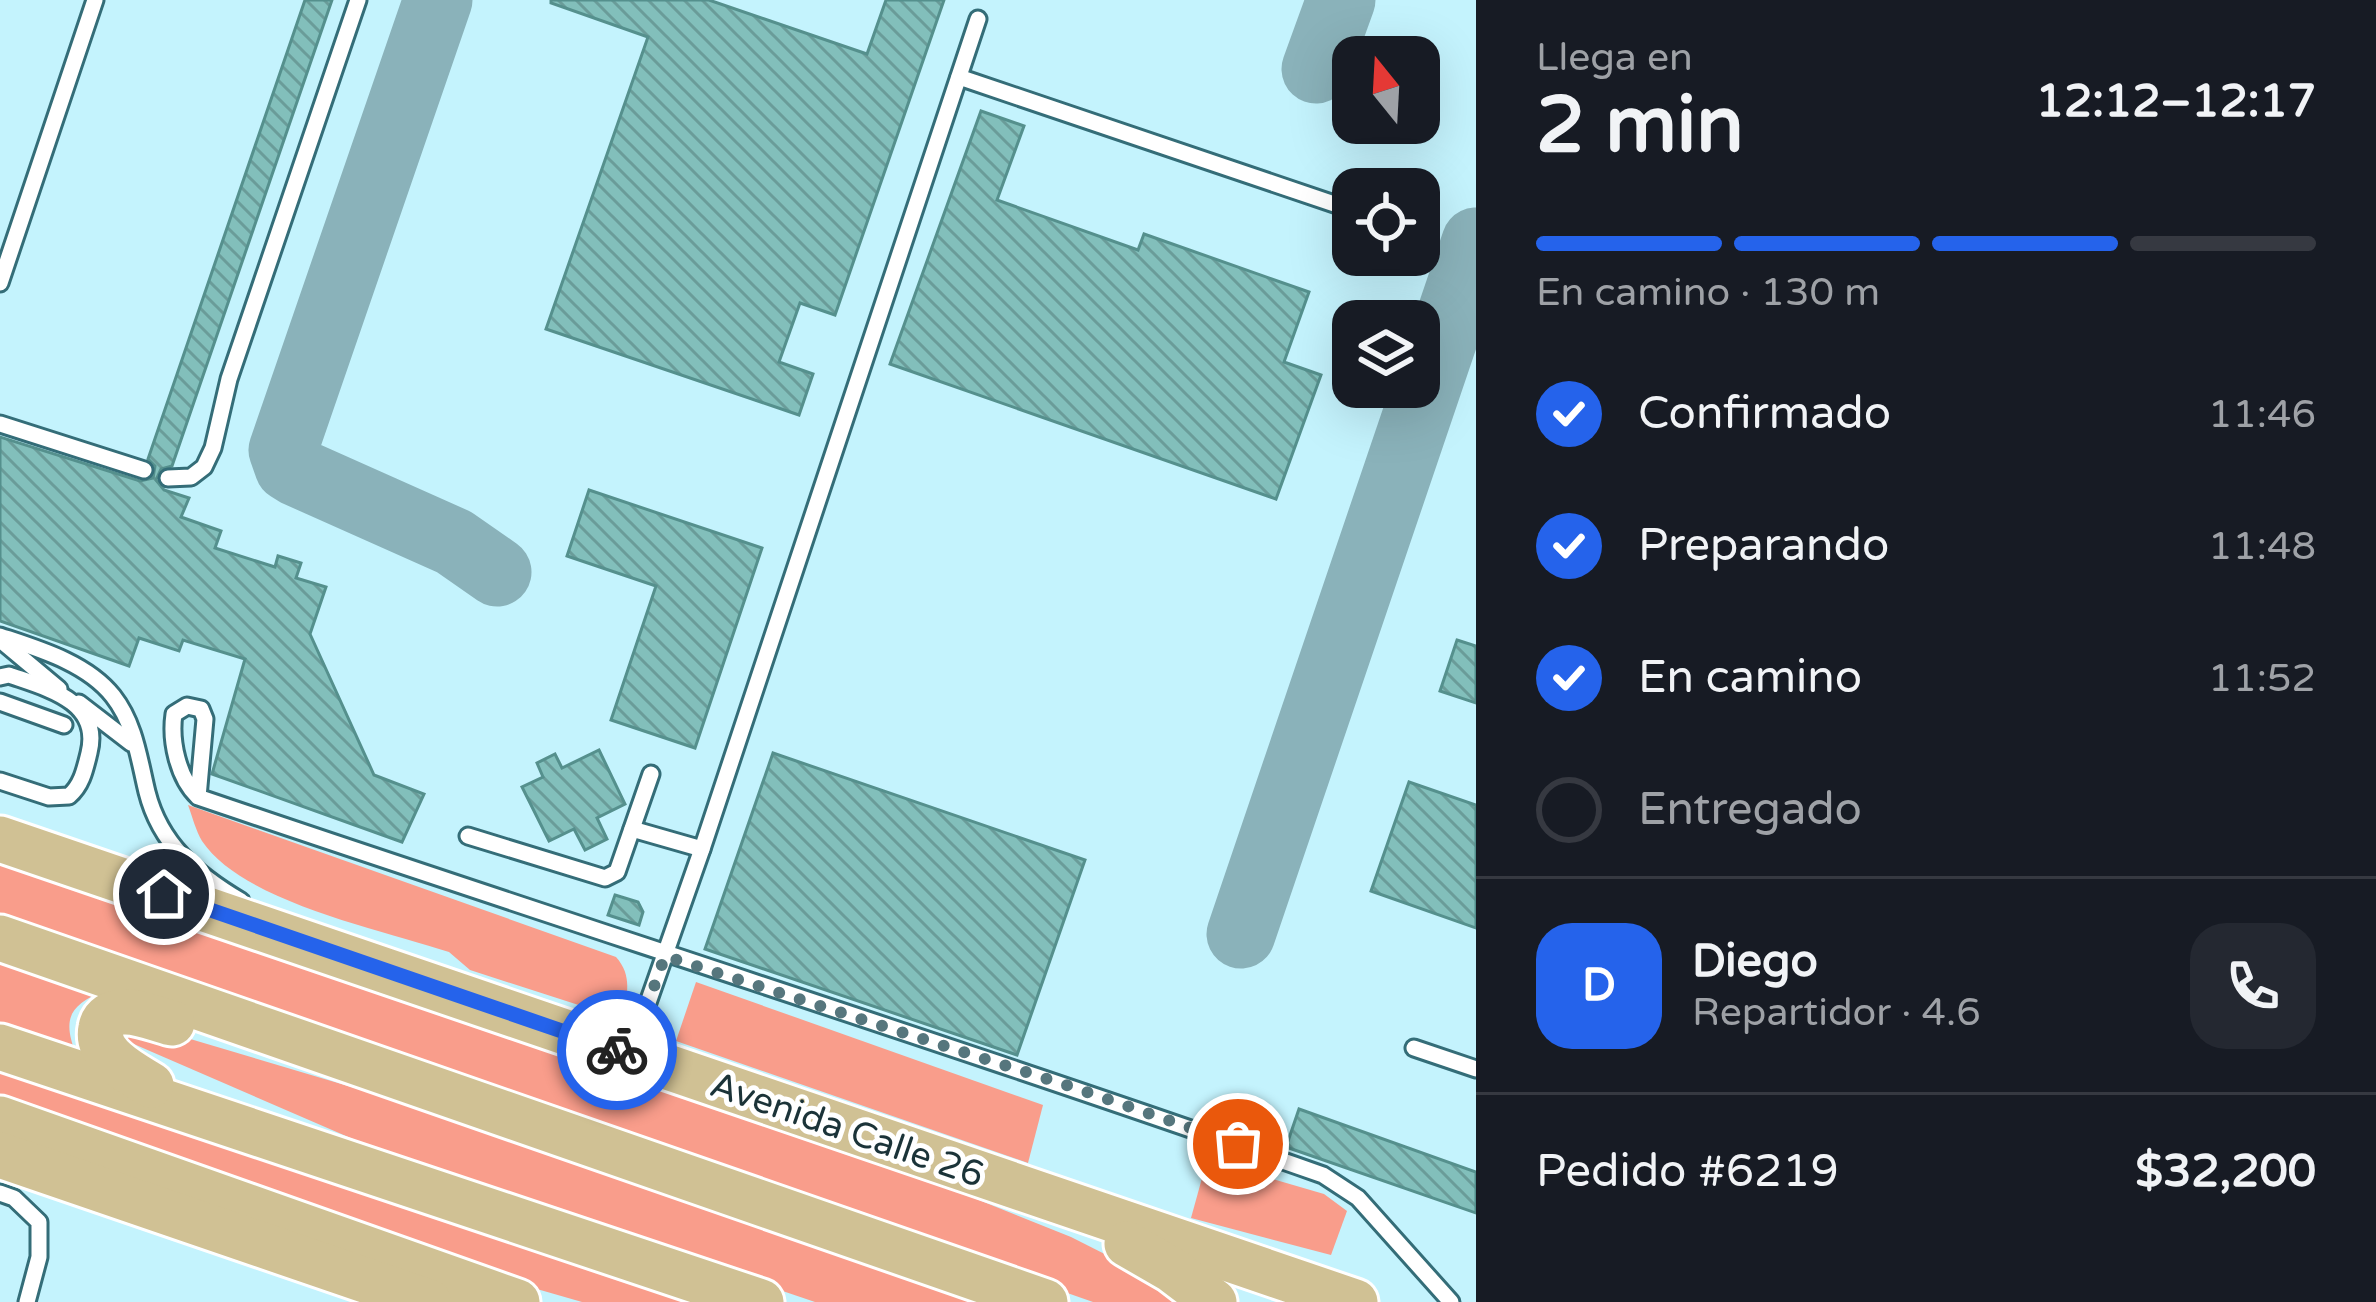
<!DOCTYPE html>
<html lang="es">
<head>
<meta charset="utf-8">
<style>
	:root { --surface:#171b24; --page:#242831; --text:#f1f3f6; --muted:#9ea1a6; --line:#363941; --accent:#2563eb }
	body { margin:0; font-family:"Varela Round",sans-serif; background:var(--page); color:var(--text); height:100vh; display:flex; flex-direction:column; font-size:45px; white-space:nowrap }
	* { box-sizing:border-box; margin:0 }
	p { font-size:39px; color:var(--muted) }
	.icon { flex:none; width:66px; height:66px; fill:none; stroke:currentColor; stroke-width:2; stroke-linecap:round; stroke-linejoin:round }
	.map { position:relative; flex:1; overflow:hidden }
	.details { display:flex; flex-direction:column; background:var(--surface); width:900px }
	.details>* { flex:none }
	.needle { width:78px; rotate:342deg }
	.fabs { position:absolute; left:1332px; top:36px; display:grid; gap:24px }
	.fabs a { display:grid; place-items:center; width:108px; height:108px; border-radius:24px; background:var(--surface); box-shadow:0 12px 48px #0002; font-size:60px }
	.pin { position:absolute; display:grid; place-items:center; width:102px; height:102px; color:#fff; margin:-51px; border:6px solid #fff; border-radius:50%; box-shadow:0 3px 12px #0007 }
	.courier { position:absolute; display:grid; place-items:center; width:120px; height:120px; margin:-60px; border:9px solid #2563eb; border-radius:50%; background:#fff; color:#222; box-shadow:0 3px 15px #0007 }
	.summary em { font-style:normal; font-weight:700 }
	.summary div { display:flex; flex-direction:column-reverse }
	.summary { display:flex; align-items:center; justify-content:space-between; height:204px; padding:0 60px }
	h1 { font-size:78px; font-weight:700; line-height:90px }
	.bar { display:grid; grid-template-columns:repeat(4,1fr); gap:18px 12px; align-content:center; height:144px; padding:0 60px }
	.bar i { height:15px; border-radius:9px; background:var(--line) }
	.bar .active { background:var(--accent) }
	.bar p { grid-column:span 4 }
	.line { display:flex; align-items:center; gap:30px; padding:0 60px; border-top:3px solid var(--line) }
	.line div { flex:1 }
	.round { display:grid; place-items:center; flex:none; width:126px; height:126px; border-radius:36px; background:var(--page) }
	ol { padding:0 60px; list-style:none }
	li { display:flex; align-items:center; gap:36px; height:132px }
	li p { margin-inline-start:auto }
	li .icon { padding:12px; border-radius:50%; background:var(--accent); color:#fff; stroke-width:4 }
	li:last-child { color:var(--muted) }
	li i { width:66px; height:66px; border:6px solid var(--line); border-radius:50% }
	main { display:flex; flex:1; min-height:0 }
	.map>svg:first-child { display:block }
	.green { fill:#f99d8b }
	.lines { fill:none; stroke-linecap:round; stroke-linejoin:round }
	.taxiway { stroke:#8ab2ba; stroke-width:69 }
	.building { fill:url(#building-back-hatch); stroke:#55908d; stroke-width:3 }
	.service-casing { stroke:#346d78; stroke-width:21 }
	.primary-casing { stroke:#fff; stroke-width:51 }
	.service { stroke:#fff; stroke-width:15 }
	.primary { stroke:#d0c194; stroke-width:45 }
	.done { stroke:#56767d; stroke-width:12; stroke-dasharray:0 21.6 }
	.route { stroke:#2563eb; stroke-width:15 }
	.labels { text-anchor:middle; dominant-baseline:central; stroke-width:10; stroke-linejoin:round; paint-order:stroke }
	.street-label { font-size:36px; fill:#1b3338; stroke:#fff }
</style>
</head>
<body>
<main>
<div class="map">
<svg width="1476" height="1302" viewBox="0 0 1476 1302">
	<defs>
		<pattern id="building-back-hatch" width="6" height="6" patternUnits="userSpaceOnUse" patternTransform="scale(3)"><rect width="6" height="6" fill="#82bfbb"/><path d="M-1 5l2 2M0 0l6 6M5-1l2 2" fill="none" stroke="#6a9c99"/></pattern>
	</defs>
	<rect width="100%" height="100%" fill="#c4f3fd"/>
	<g class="green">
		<path d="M 188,805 L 616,957 C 633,976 627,995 622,1019 L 470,970 L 449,952 C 380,929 243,902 202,841 C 196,831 192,816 188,805 Z"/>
		<polygon points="0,853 882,1161 1071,1237 1168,1286 1190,1302 1093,1302 0,920"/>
		<path d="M 0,954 L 105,990 C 68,1006 62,1019 77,1057 L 0,1030 Z"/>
		<polygon points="696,982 1043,1105 1028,1163 676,1041"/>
		<polygon points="133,1022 506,1133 995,1302 815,1302 413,1165 129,1042 123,1028"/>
		<polygon points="0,1067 692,1302 582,1302 530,1287 0,1102"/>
		<polygon points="1207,1160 1324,1194 1347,1211 1331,1255 1191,1218"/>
	</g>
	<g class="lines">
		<g class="taxiway">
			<polyline points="438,0 283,450 289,467 297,472 454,542 497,572"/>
			<polyline points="1316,69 1341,0"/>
			<polyline points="1241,934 1476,242"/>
		</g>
	</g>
	<g class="building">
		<polygon points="305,0 332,0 172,466 161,469 156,480 164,490 189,498 181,517 221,531 215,548 275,567 278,556 301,563 296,578 326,587 310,634 374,775 424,794 402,842 212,774 245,659 183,640 179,651 139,638 129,666 0,621 0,437 140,481 153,478 155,466 148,459"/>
		<polygon points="551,0 709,0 867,54 886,0 944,0 835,315 800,303 779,362 813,374 799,415 546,329 648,37 551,3"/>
		<polygon points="981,111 1024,126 997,200 1138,250 1144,234 1309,292 1284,362 1321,375 1276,499 890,364"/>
		<polygon points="589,490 762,548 695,748 611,720 656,586 567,556"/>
		<polygon points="1457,640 1476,646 1476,703 1440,691"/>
		<polygon points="599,750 625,804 597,818 607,839 585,850 574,829 549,841 522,787 543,777 537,763 555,754 562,768"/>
		<polygon points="773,753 1085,860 1017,1055 705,949"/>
		<polygon points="1409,782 1476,805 1476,928 1371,891"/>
		<polygon points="615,895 638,902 643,912 639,925 608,915"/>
		<polygon points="1299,1109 1476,1172 1476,1213 1286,1147"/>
	</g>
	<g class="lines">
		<g class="service-casing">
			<g id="service">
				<polyline points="959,77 1352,210"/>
				<polyline points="0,283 95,0"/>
				<polyline points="0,424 144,470"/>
				<polyline points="168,478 191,477 204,467 213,448 229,379 358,0"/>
				<path d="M 0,636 C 39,649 87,663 113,696 C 135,724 139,759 147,792 C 160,844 197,875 241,901"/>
				<polyline points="4,643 59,689"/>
				<path d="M 0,677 L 9,675 C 46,688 102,701 89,753 C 85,769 82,785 69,796 L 49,797 L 0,781"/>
				<polyline points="0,702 64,725"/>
				<polyline points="79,703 131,743"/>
				<path d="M 198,797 L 205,719 L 201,709 L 187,706 L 174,714 C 170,741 178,778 198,797 C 572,924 950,1044 1323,1175 L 1358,1198 L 1451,1302"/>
				<polyline points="632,829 702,849"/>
				<polyline points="468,836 605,878 617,872 651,774"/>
				<polyline points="1414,1048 1476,1069"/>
				<polyline points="631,1051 702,849 978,19"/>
				<polyline points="0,1193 14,1198 39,1222 39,1257 27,1302"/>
			</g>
		</g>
		<g class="primary-casing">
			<g id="primary">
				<polyline points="0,839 1355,1302"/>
				<polyline points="0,938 1045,1302"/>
				<polyline points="0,1047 761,1302"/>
				<path d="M 151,1085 C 132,1073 95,1056 101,1028 C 103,1017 112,1012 123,1012 C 139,1011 156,1019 172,1023"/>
				<polyline points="0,1119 517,1302"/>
				<polyline points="0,1155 429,1302"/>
				<polyline points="1127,1244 1172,1270 1214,1302"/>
			</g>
		</g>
		<use href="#service" class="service"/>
		<use href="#primary" class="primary"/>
	</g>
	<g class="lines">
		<polyline class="done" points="617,1050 630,1054 665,956 1066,1085 1238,1144"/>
		<polyline class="route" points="164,894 617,1050"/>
	</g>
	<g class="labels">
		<g class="street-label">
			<text transform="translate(847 1130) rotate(19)">Avenida Calle 26</text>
		</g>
	</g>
</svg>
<div class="fabs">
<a><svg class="needle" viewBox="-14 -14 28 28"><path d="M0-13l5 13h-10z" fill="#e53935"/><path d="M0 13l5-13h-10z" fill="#9ea1a6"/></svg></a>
<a><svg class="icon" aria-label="locate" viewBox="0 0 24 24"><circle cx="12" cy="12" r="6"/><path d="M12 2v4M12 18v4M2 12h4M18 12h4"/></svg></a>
<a><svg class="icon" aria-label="layers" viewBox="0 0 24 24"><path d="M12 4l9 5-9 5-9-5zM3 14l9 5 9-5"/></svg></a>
</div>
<div class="pin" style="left:1238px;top:1144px;background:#ea580c"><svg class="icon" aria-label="bag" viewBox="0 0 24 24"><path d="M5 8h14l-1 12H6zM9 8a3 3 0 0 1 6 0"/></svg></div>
<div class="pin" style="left:164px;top:894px;background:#1f2937"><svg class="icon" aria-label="home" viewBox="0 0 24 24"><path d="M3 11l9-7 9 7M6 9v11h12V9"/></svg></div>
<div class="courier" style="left:617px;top:1050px"><svg class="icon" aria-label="bike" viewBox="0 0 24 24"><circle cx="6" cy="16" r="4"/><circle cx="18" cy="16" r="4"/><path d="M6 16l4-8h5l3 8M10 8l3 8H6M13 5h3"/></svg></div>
</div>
<section class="details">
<div class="summary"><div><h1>2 min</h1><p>Llega en</p></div><em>12:12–12:17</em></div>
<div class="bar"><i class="active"></i><i class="active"></i><i class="active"></i><i></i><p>En camino · 130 m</p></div>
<ol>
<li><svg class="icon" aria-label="check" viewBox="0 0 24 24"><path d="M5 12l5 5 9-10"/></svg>Confirmado<p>11:46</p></li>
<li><svg class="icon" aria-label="check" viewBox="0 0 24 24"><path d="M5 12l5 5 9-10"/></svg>Preparando<p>11:48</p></li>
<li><svg class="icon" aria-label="check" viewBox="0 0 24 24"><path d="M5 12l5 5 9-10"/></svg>En camino<p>11:52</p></li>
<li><i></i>Entregado</li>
</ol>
<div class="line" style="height:216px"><b class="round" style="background:var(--accent);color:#fff">D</b><div><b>Diego</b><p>Repartidor · 4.6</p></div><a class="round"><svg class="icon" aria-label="phone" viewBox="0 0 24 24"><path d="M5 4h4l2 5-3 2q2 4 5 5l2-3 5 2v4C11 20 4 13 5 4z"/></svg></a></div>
<div class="line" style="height:156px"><div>Pedido #6219</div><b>$32,200</b></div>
</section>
</main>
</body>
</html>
